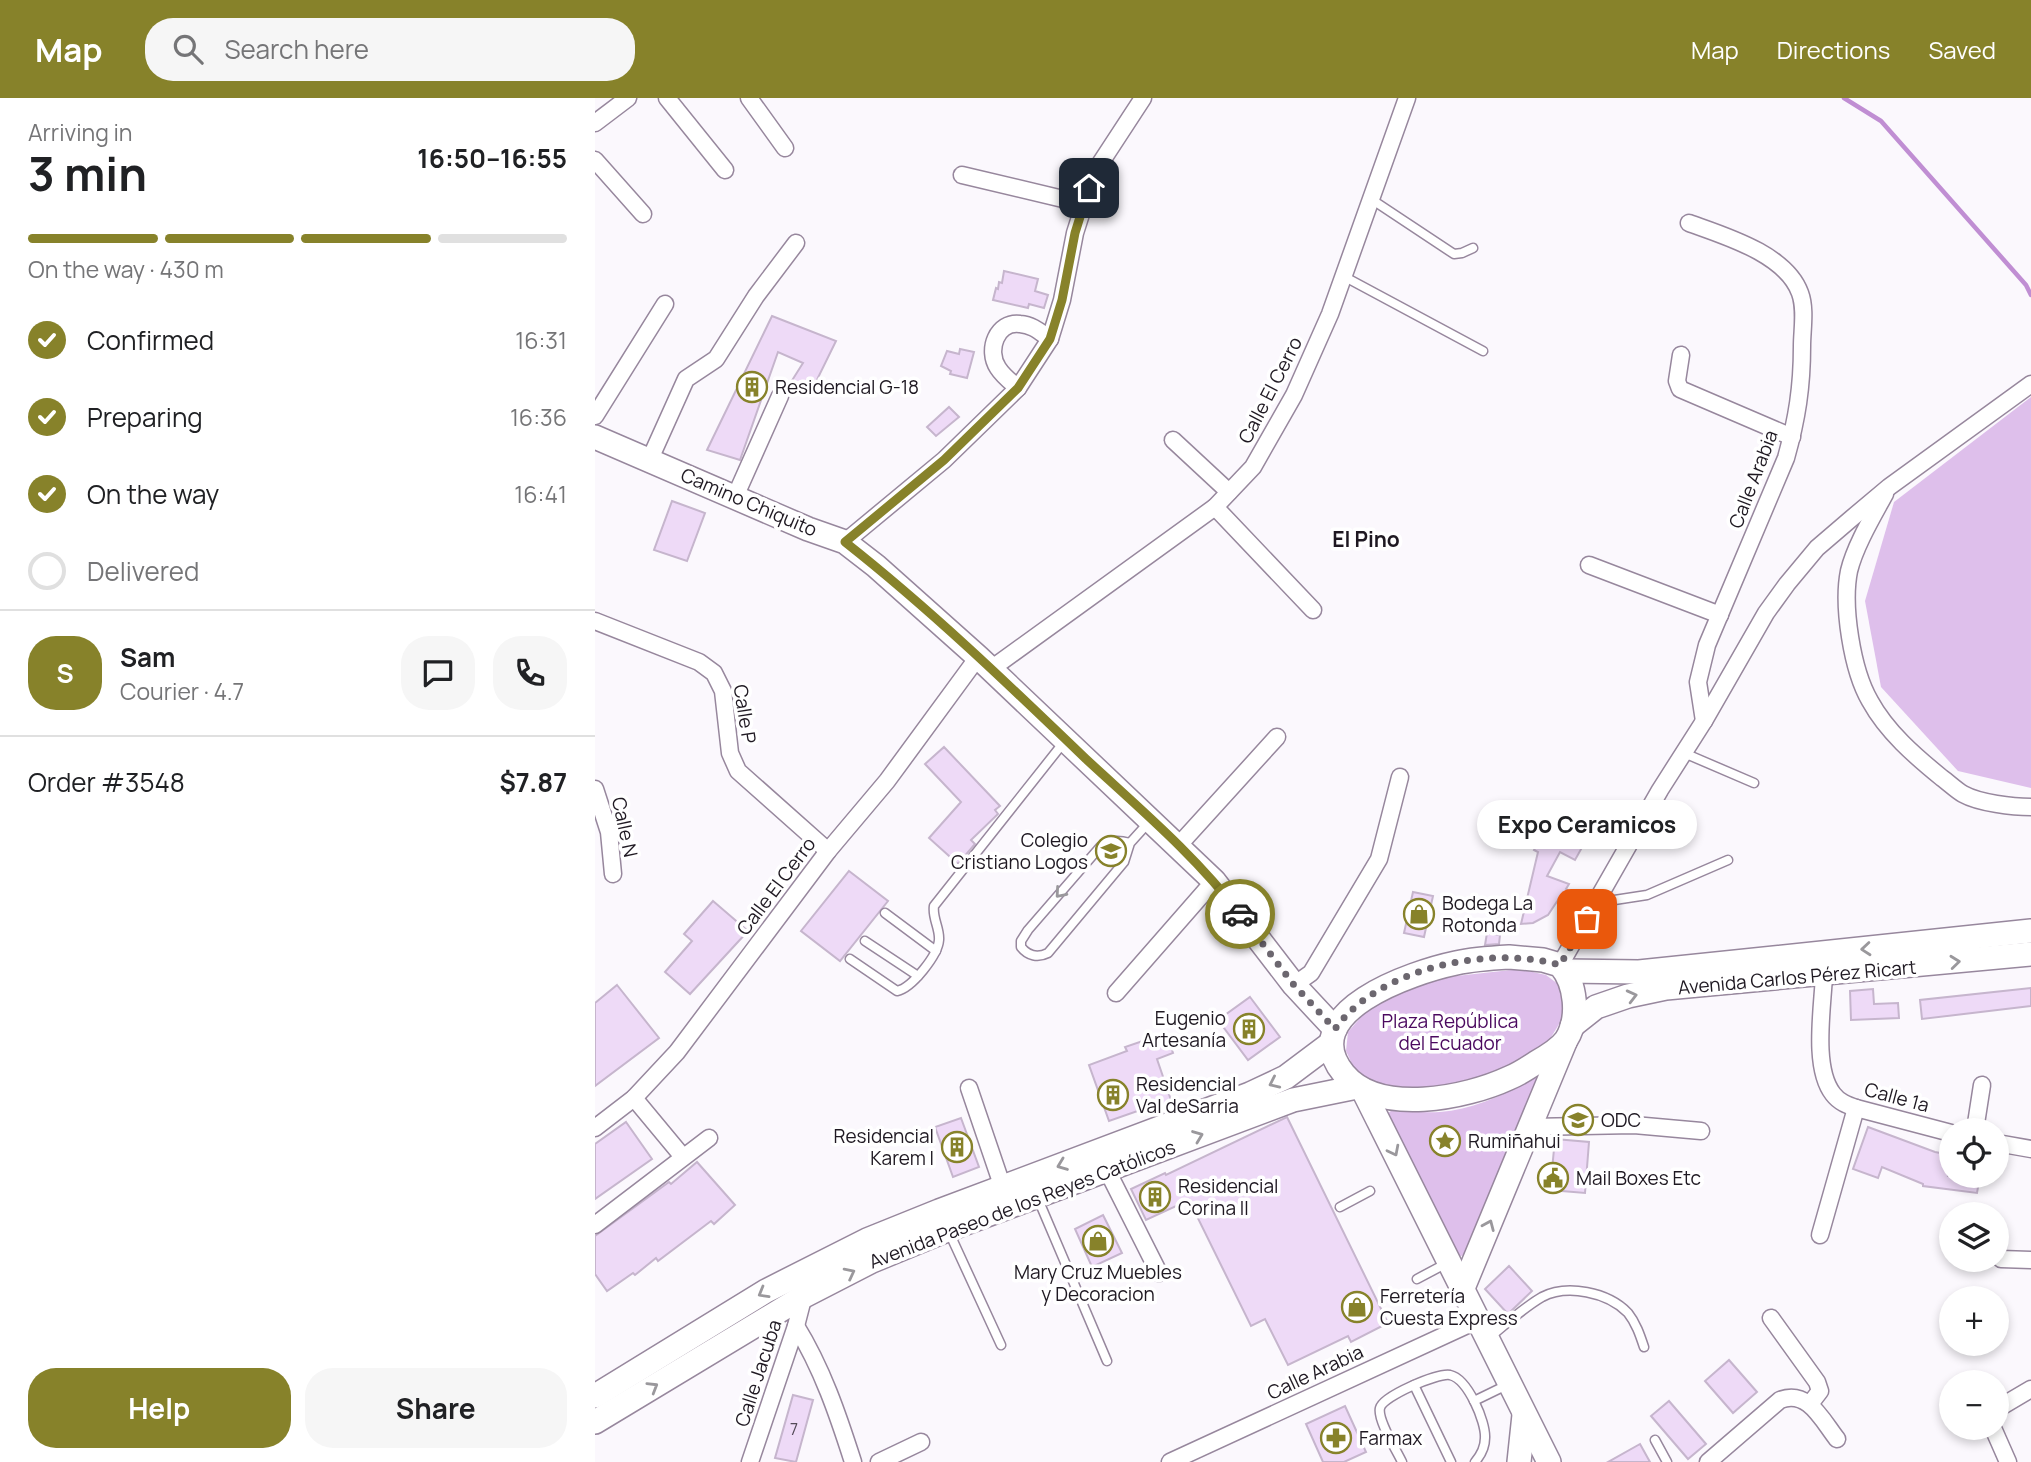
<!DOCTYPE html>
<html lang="en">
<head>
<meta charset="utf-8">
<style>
	:root { --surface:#fff; --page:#f6f6f6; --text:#202124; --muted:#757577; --line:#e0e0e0; --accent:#87822a }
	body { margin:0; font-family:Manrope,sans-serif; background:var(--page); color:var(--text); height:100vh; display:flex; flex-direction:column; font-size:26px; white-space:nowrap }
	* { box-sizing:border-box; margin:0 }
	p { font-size:23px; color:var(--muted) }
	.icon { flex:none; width:38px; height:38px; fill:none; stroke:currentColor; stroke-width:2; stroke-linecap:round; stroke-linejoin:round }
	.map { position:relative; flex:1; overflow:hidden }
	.side { display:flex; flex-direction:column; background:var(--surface); width:595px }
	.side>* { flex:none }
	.fabs { position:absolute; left:1344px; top:1020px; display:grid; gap:14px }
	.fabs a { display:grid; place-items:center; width:70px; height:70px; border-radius:50%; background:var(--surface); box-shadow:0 4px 10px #0003; font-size:35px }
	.pin { position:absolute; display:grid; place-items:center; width:60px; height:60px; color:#fff; margin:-30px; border-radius:14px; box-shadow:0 4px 10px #0006 }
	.courier { position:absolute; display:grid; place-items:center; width:70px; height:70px; margin:-35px; border:5px solid #87822a; border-radius:50%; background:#fff; color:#222; box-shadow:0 2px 9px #0007 }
	.bubble { position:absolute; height:49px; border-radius:24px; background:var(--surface); box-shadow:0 4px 10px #0003; font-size:23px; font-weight:700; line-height:49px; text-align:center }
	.headline em { font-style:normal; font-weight:700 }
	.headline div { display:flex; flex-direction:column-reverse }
	.headline { display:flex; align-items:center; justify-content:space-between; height:119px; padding:0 28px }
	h1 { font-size:46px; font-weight:700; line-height:52px }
	.bar { display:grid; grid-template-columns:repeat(4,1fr); gap:10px 7px; align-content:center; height:84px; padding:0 28px }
	.bar i { height:9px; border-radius:5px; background:var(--line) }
	.bar .on { background:var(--accent) }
	.bar p { grid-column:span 4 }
	.line { display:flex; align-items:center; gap:18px; padding:0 28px; border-top:2px solid var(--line) }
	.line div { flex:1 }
	.round { display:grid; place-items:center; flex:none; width:74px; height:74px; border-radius:28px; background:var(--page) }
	ol { padding:0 28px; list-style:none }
	li { display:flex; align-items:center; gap:21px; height:77px }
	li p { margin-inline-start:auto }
	li .icon { padding:7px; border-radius:50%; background:var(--accent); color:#fff; stroke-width:4 }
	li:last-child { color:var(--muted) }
	li i { width:38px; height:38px; border:4px solid var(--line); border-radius:50% }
	.primary-button { display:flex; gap:14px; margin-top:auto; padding:14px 28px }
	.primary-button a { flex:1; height:80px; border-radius:28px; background:var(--accent); color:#fff; font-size:28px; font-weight:700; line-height:80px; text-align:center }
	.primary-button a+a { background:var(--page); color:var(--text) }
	header { display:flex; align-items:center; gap:42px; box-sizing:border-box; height:98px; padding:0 35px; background:var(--accent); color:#fff }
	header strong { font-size:33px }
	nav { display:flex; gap:38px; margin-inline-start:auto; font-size:24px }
	.search { width:490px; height:63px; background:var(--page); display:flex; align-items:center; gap:18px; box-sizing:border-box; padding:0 24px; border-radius:28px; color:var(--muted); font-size:26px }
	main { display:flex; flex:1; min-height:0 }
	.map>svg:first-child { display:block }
	.green { fill:#debfeb }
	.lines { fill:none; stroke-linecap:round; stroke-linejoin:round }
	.stream { stroke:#c08ed3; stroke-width:4.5 }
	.building { fill:#eedaf7; stroke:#c6b5cd; stroke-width:2 }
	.lane-casing { stroke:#97879d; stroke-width:11 }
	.street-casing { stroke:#97879d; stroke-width:19 }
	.secondary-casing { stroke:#97879d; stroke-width:26 }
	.lane { stroke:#fff; stroke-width:8 }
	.street { stroke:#fff; stroke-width:16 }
	.secondary { stroke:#fff; stroke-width:23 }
	.oneway { stroke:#9a989c }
	.done { stroke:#6c676f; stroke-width:7; stroke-dasharray:0 12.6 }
	.route { stroke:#87822a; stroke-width:9 }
	.labels { text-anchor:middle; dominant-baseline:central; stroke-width:7; stroke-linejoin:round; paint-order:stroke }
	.number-label { font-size:16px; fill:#534957 }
	.poi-label { font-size:19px; fill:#1f1922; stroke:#fff; text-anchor:start }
	.street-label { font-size:19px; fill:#1f1922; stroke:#fff }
	.park-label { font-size:19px; fill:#4b095f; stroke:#fff }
	.neighbourhood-label { font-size:21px; font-weight:bold; fill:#1f1922; stroke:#fff }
</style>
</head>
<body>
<header>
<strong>Map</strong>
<div class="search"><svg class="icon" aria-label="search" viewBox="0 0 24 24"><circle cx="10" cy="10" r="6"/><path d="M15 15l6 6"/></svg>Search here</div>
<nav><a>Map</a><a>Directions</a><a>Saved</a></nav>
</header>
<main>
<section class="side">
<div class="headline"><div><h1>3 min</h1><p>Arriving in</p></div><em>16:50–16:55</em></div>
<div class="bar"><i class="on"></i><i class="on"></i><i class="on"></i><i></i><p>On the way · 430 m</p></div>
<ol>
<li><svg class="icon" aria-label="check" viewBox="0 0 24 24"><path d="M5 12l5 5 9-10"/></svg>Confirmed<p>16:31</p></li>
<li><svg class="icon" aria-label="check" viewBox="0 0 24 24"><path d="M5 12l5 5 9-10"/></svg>Preparing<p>16:36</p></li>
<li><svg class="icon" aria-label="check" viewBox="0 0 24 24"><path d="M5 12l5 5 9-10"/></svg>On the way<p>16:41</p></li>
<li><i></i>Delivered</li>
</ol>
<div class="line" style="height:126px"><b class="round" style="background:var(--accent);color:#fff">S</b><div><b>Sam</b><p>Courier · 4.7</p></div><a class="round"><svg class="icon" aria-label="chat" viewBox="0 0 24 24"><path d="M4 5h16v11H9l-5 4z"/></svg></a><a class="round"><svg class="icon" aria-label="phone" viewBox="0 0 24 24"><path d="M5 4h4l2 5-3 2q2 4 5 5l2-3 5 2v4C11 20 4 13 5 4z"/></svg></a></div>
<div class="line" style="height:91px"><div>Order #3548</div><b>$7.87</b></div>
<div class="primary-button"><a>Help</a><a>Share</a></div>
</section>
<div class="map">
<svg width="1436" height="1364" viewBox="0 0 1436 1364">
	<rect width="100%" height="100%" fill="#fbf8fd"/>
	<g class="green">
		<polygon points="1436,299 1436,690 1363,673 1286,589 1270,503 1299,404"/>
		<polygon points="925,871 951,877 967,889 969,909 966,923 955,941 933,962 871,987 804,993 765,978 757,966 751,953 753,934 778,905 834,881"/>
		<path d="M 942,977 L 947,977 L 872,1156 L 863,1159 L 793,1015 L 796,1013 C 812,1013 829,1015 845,1014 C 879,1011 915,995 942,977 Z"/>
	</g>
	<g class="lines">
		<polyline class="stream" points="1249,0 1286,23 1431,187 1436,197"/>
	</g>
	<g class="building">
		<polygon points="409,173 443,181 440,193 453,197 449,210 434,206 433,210 398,202 401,190 403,191 404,184 407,185"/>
		<polygon points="177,218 241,243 216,294 196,284 208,265 183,254 145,362 112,352"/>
		<polygon points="365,251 379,254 372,280 355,276 356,273 346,268 352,253 364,256"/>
		<polygon points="354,309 364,319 341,338 332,329"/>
		<polygon points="77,403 110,415 92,463 59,452"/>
		<polygon points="349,649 405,708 400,712 403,716 376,742 380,746 363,766 334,740 366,704 330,666"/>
		<polygon points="964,708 999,728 980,762 965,754 952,778 974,786 971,791 974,793 967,805 963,802 953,817 938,825 926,826 943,754 939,752"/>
		<polygon points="254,773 293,803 245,863 206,833"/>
		<polygon points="818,794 838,798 829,839 809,835"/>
		<polygon points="118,803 153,833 95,896 70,874 97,843 89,836"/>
		<polygon points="892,835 905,837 904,846 890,847"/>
		<polygon points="22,887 64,940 0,988 0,905"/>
		<polygon points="1436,890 1436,908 1327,921 1325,902"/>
		<polygon points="1278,891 1279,906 1303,905 1304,920 1256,922 1255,893"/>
		<polygon points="655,899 685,939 653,962 623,922"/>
		<polygon points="571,935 578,955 562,961 578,1008 553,1016 551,1010 514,1023 494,967 532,953 530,949"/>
		<polygon points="692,1019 793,1225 756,1244 753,1238 693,1267 670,1221 656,1228 594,1102 551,1122 536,1091 570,1075 571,1077"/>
		<polygon points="366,1020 384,1069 358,1079 340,1029"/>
		<polygon points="31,1024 57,1061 0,1101 0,1046"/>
		<polygon points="1273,1029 1340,1054 1356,1057 1353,1078 1385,1078 1382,1095 1328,1088 1328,1086 1287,1069 1283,1080 1258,1071"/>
		<polygon points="960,1041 994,1044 990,1095 955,1092"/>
		<polygon points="102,1064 140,1107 119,1126 116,1123 63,1163 61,1160 40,1177 38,1175 12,1193 0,1176 0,1138 74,1084 76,1086"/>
		<polygon points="508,1117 527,1155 497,1169 480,1131"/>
		<polygon points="914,1168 937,1193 913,1216 890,1191"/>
		<polygon points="1134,1262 1162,1294 1138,1315 1110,1283"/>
		<polygon points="198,1297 218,1302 201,1364 180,1360"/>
		<polygon points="1074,1303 1111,1346 1093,1361 1056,1318"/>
		<polygon points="750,1308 771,1354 749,1364 728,1364 711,1326"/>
		<polygon points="1045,1346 1055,1364 1013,1364"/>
	</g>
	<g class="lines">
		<g class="lane-casing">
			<g id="lane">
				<polyline points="776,101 859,156 867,155 878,150"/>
				<polyline points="750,179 888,253"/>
				<polyline points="1089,655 1159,685"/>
				<path d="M 535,745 C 523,742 515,742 505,749 L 433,832 L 426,843 L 426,849 C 433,858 443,860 453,855 L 529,764 L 535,745 L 554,724"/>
				<polyline points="1000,805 1052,797 1133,762"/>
				<polyline points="290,815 341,853"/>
				<polyline points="270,843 323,878"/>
				<path d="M 255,861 L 302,893 C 317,890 343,857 344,842 C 345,830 337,820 339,808 L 469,644"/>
				<polyline points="443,1101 512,1263"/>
				<polyline points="745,1109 775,1093"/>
				<polyline points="353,1132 406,1247"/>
				<polyline points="822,1181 852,1165"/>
				<path d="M 895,1239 C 911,1226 928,1210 947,1199 C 972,1186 1013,1194 1033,1215 C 1041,1225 1045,1237 1049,1249"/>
				<polyline points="819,1287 856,1364"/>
				<polyline points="879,1303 914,1286"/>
				<polyline points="1060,1342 1072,1364"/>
				<path d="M 807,1364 C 802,1353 782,1322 785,1310 C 788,1298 842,1275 855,1277 C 873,1281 891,1324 890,1340 C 890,1350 886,1357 880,1364"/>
			</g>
		</g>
		<g class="street-casing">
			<g id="street">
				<polyline points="72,0 130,72"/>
				<polyline points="154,0 190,50"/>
				<polyline points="0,25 33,0"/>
				<polyline points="0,62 48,116"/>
				<polyline points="367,77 489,106"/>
				<path d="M 1094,125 C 1130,138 1191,156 1205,195 C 1211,211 1207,232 1207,248 C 1207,289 1202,321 1191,360 L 1112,547 L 1103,584 L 1109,623"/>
				<polyline points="1086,257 1082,283 1085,291 1197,339"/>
				<path d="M 423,290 C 416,284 408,278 403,270 C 391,252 402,223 425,226 C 438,227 445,234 455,241"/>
				<polyline points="0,318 70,206"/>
				<polyline points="578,342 634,394"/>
				<polyline points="55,361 91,281 121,261 161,198 201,145"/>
				<path d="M 1290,396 C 1278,418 1260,448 1254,473 C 1247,508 1257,572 1275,603 C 1292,634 1320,658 1347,680 C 1354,685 1361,692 1368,696 C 1384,705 1418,709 1436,709"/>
				<polyline points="140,399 185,298"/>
				<polyline points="620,409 718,512"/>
				<polyline points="250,444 349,362 423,290 455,241 467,202 480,135 499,75 548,0"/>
				<polyline points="994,467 1125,517"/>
				<polyline points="0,523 104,564 119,575 128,593 135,655 143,673 233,753"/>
				<polyline points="396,571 620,409 658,369 699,297 735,216 812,0"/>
				<polyline points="0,691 14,734 18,776"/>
				<polyline points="583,748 682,639"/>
				<polyline points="965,867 1065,692 1109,623 1171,515 1192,486 1222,450 1257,420 1294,389 1436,286"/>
				<path d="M 1229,876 C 1228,908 1217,969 1238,996 C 1244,1004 1252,1007 1261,1010 L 1356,1035"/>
				<polyline points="699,887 716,875 784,761 805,679"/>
				<polyline points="521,895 619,783"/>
				<polyline points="374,990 408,1090"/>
				<polyline points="39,1000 88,1059"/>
				<polyline points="936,1029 1039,1027 1106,1033"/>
				<polyline points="0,1030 39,1000 82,954 233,753 292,683 383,559"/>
				<polyline points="1380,1032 1387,987"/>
				<polyline points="1402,1045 1436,1051"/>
				<polyline points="512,1072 564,1175"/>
				<polyline points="0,1127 114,1040"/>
				<polyline points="1225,1137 1261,1010"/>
				<polyline points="1406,1161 1436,1162"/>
				<polyline points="1176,1220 1222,1284 1225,1293 1215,1306"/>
				<path d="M 201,1228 C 227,1270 243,1317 258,1364"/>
				<polyline points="1402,1311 1436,1291"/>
				<polyline points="1398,1330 1413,1364"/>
				<polyline points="155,1364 201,1228 210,1193"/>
				<polyline points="284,1364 326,1344"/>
				<polyline points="575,1364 883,1222"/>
				<path d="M 1113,1364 L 1185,1302 C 1213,1291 1227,1322 1242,1341"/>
			</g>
		</g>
		<g class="secondary-casing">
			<g id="secondary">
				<polyline points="0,339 213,431 250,444 281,468 383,559 619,783 699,887 740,931"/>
				<path d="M 914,859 L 948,862 L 965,867 C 981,885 985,920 971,942 C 965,950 951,959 942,964 C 933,970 924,976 914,980 C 871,1000 784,1018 749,976 C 698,914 818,874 861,865 C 879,861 896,860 914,859 Z"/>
				<polyline points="971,873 1044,874 1436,833"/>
				<polyline points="977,928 1001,909 1033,898 1071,890 1436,856"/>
				<polyline points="768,992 954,1364"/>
				<polyline points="868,1190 970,944"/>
				<polyline points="0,1298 171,1193 272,1142 344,1113 655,996 691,979 735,946"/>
				<polyline points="0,1324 209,1198 277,1163 352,1132 698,1002 762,989"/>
				<polyline points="924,1364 929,1317"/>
			</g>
		</g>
		<use href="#lane" class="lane"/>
		<use href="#street" class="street"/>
		<use href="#secondary" class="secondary"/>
	</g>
	<defs><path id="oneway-chevron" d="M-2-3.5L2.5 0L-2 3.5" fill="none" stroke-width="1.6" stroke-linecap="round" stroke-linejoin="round" transform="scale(1.75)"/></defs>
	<g class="oneway">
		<use href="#oneway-chevron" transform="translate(465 795) rotate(131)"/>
		<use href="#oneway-chevron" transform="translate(1271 851) rotate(175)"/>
		<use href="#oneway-chevron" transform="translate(1360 864) rotate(-6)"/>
		<use href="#oneway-chevron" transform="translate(1037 898) rotate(-14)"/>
		<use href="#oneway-chevron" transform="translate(679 985) rotate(155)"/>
		<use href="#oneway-chevron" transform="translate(603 1038) rotate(-21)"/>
		<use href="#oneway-chevron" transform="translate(799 1053) rotate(63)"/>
		<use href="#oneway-chevron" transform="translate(467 1067) rotate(159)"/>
		<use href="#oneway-chevron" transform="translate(894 1127) rotate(-67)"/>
		<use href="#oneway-chevron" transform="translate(255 1175) rotate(-27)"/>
		<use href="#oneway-chevron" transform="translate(168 1195) rotate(150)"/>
		<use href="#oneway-chevron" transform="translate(58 1289) rotate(-31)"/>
	</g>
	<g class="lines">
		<path class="done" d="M 645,816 L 699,887 L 740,931 C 784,869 895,847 965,867 L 992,821"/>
		<path class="route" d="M 494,90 L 480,135 L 467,202 L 455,241 L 423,290 L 349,362 L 250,444 C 335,511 413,586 491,661 C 544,710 601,758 645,816"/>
	</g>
	<defs>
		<g id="building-ring" transform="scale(1.575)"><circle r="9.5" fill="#fff" stroke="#87822a" stroke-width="1.5"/><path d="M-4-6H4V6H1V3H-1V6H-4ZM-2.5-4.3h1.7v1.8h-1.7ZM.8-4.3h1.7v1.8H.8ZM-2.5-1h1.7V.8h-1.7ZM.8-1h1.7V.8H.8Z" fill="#87822a"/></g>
		<g id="school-ring" transform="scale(1.575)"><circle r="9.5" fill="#fff" stroke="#87822a" stroke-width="1.5"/><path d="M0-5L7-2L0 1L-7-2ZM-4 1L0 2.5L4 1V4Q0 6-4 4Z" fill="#87822a"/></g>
		<g id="shop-ring" transform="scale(1.575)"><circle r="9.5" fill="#fff" stroke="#87822a" stroke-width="1.5"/><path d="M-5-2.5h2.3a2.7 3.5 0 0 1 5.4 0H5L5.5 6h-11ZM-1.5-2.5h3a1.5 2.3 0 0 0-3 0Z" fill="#87822a"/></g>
		<g id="sight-ring" transform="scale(1.575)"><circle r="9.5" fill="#fff" stroke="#87822a" stroke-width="1.5"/><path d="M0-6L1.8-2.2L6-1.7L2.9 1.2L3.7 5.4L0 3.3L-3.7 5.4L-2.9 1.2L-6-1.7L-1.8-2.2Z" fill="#87822a"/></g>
		<g id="civic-ring" transform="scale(1.575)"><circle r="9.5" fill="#fff" stroke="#87822a" stroke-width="1.5"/><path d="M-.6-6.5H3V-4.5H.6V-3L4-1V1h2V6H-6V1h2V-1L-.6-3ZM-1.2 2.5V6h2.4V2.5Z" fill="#87822a"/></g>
		<g id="pharmacy-ring" transform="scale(1.575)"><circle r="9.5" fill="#fff" stroke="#87822a" stroke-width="1.5"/><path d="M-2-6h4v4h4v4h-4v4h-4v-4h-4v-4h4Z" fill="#87822a"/></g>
	</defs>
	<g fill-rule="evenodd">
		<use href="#building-ring" x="157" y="289"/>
		<use href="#school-ring" x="516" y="753"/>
		<use href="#shop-ring" x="824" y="816"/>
		<use href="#building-ring" x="654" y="931"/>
		<use href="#building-ring" x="518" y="997"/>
		<use href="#school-ring" x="983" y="1022"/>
		<use href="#sight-ring" x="850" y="1043"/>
		<use href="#building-ring" x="362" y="1049"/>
		<use href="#civic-ring" x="958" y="1080"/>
		<use href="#building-ring" x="560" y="1099"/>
		<use href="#shop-ring" x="503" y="1143"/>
		<use href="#shop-ring" x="762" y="1209"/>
		<use href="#pharmacy-ring" x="741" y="1340"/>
	</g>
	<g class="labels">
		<g class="number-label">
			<text x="199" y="1331">7</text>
		</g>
		<g class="poi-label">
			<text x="180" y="289">Residencial G-18</text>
			<text x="493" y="742" text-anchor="end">Colegio<tspan x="493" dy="22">Cristiano Logos</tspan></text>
			<text x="847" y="805">Bodega La<tspan x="847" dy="22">Rotonda</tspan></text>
			<text x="631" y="920" text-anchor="end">Eugenio<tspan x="631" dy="22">Artesanía</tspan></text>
			<text x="541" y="986">Residencial<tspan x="541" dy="22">Val deSarria</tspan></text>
			<text x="1006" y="1022">ODC</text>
			<text x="339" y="1038" text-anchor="end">Residencial<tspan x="339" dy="22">Karem I</tspan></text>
			<text x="873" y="1043">Rumiñahui</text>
			<text x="981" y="1080">Mail Boxes Etc</text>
			<text x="583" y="1088">Residencial<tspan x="583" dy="22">Corina II</tspan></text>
			<text x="503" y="1174" text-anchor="middle">Mary Cruz Muebles<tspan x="503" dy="22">y Decoracion</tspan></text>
			<text x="785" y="1198">Ferretería<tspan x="785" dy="22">Cuesta Express</tspan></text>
			<text x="764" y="1340">Farmax</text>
		</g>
		<g class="street-label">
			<text transform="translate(675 292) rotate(-63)">Calle El Cerro</text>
			<text transform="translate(1158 381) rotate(-69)">Calle Arabia</text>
			<text transform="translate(154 404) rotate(23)">Camino Chiquito</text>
			<text transform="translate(150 616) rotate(81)">Calle P</text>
			<text transform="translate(30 729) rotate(78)">Calle N</text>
			<text transform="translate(181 788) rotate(-53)">Calle El Cerro</text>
			<text transform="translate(1202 879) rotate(-5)">Avenida Carlos Pérez Ricart</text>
			<text transform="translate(1302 999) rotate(15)">Calle 1a</text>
			<text transform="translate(427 1106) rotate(-21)">Avenida Paseo de los Reyes Católicos</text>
			<text transform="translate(720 1274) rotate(-25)">Calle Arabia</text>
			<text transform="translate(163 1275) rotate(-72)">Calle Jacuba</text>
		</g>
		<g class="park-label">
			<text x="855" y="923">Plaza República<tspan x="855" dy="22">del Ecuador</tspan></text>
		</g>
		<g class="neighbourhood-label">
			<text x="771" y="441">El Pino</text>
		</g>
	</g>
</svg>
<div class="fabs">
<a><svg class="icon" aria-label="locate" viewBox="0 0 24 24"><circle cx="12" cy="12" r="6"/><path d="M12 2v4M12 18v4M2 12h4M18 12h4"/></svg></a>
<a><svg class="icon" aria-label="layers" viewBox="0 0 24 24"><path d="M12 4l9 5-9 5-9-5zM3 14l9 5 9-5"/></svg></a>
<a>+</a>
<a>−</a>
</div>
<div class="pin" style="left:992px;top:821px;background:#ea580c"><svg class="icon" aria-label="bag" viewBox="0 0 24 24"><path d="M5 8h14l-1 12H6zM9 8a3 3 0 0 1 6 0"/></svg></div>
<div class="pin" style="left:494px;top:90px;background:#1f2937"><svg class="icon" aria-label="home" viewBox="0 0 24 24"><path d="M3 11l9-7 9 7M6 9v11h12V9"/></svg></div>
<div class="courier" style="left:645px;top:816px"><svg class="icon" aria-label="car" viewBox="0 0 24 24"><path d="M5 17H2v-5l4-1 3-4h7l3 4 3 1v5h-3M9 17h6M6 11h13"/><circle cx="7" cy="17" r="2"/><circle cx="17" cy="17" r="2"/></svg></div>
<div class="bubble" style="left:882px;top:702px;width:220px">Expo Ceramicos</div>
</div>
</main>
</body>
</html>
